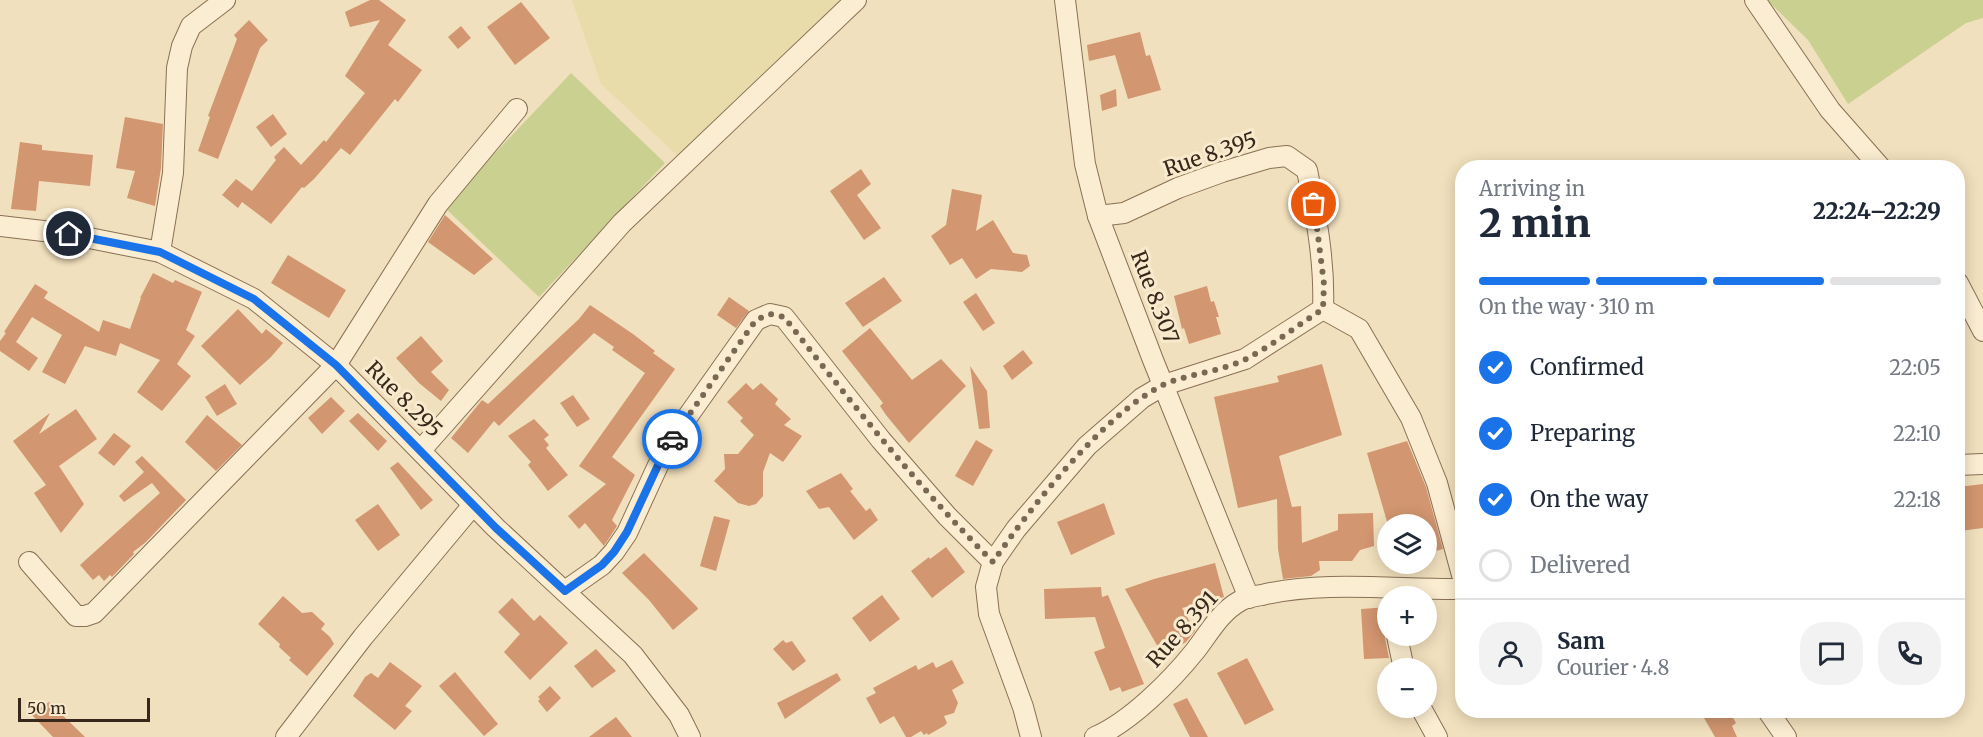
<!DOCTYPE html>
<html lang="en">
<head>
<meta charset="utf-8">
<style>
	:root { --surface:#fff; --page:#f2f2f3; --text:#1f2937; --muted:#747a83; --line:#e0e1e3; --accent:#1a73e8 }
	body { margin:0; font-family:Merriweather,serif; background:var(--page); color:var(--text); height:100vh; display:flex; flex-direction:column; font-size:22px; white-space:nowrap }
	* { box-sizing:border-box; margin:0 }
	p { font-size:20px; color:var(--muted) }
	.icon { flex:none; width:33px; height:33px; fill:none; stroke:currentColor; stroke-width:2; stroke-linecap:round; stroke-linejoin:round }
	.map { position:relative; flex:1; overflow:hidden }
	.panel { position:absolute; left:1455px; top:160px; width:510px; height:558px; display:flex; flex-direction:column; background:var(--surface); border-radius:24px; box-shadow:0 3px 15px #0003 }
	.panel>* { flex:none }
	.fabs { position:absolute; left:1377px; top:514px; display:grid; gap:12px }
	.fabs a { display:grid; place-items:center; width:60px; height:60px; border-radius:50%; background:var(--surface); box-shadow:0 3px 15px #0003; font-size:30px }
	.scale { position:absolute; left:18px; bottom:15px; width:132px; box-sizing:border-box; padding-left:6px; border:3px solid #38281b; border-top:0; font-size:16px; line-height:21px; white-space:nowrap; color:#38281b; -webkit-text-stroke:4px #f8eacd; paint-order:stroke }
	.pin { position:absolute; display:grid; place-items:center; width:51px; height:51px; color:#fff; margin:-26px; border:3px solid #fff; border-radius:50%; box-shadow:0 2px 6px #0007 }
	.courier { position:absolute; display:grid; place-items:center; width:60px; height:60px; margin:-30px; border:4px solid #1a73e8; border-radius:50%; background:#fff; color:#222; box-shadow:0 2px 8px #0007 }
	.summary em { font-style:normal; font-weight:800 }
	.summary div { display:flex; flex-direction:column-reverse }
	.summary { display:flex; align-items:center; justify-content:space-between; height:102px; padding:0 24px }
	h1 { font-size:39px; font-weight:800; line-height:45px }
	.bar { display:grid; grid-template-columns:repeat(4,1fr); gap:9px 6px; align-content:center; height:72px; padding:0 24px }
	.bar i { height:8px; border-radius:4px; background:var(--line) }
	.bar .on { background:var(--accent) }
	.bar p { grid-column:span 4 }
	.line { display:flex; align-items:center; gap:15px; padding:0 24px; border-top:2px solid var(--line) }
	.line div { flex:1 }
	.round { display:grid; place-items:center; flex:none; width:63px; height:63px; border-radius:24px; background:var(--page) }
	ol { padding:0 24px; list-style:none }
	li { display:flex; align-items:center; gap:18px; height:66px }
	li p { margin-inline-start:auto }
	li .icon { padding:6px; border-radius:50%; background:var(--accent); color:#fff; stroke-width:4 }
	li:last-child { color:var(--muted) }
	li i { width:33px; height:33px; border:3px solid var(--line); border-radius:50% }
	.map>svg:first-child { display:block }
	.farmland { fill:#e7dcaa }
	.green { fill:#cad090 }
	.building { fill:#d29670 }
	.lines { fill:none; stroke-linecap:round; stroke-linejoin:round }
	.minor-casing { stroke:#8a7055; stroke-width:22 }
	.minor { stroke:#fbedd1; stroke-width:20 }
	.done { stroke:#796854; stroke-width:6; stroke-dasharray:0 10.8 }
	.route { stroke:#1a73e8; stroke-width:8 }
	.labels { text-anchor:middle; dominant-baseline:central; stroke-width:6; stroke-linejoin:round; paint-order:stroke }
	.street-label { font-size:21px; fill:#38281b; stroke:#f8eacd }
</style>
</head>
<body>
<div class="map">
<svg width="1983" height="737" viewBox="0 0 1983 737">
	<rect width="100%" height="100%" fill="#f1e0bd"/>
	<polygon class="farmland" points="572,0 844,0 818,45 678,156 601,84"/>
	<g class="green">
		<polygon points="1767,0 1983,0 1983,18 1966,23 1848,104 1808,40"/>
		<polygon points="571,73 665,163 539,297 444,207"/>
	</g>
	<g class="building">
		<polygon points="370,0 379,0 406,20 388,45 422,70 398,102 395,99 350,155 341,148 314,179 304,188 302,187 271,224 242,202 238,208 222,195 236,179 252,191 276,160 274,157 284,147 301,165 324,140 326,142 365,93 345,76 380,20 350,27 345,12"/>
		<polygon points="521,2 550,38 515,65 487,27"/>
		<polygon points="249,20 268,40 260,48 218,159 198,151 210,117 208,116 237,39 234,35"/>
		<polygon points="461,26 471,38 458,49 448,37"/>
		<polygon points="1140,32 1146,56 1150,55 1161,90 1128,99 1115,55 1089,61 1087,45"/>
		<polygon points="1116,89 1117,106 1102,111 1100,95"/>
		<polygon points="273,114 287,134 271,147 256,127"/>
		<polygon points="125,117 163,124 161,168 155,206 127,198 135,171 116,168"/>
		<polygon points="20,142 42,145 42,150 93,155 90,186 39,181 36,211 11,209"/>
		<polygon points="861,169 871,184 857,195 881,228 864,240 830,191"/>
		<polygon points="952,189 982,195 976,231 993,220 1013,253 1027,255 1030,266 1022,272 991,269 976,279 962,258 950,265 931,236 946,225"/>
		<polygon points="445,215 493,259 474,275 428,242"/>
		<polygon points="288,255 346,290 329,318 271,283"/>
		<polygon points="153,273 173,283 175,280 202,292 186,330 195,336 177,364 191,376 162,411 137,392 160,360 120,343 116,356 85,346 65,384 42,372 62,335 32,317 16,342 38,358 29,371 0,351 0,341 6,333 4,332 35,284 48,292 44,298 99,332 103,320 130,329 141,298 140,298"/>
		<polygon points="884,277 902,301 863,327 845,303"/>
		<polygon points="1207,286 1211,302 1214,301 1219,317 1216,317 1221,334 1189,344 1184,328 1182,329 1174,296"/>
		<polygon points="976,293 995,323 983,331 963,302"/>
		<polygon points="729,297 749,311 736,328 717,315"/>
		<polygon points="590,305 633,334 655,351 653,353 675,369 612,457 635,475 612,520 617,526 604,546 585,523 579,529 568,516 606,484 579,466 645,373 612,350 614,347 594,333 499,426 494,421 468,453 451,438 482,400 488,404 579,319"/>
		<polygon points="238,309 262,334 266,329 283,343 271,357 240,385 201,346"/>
		<polygon points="870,328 912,380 941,359 966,386 909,443 886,415 880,406 883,403 842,351"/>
		<polygon points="421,336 443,361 431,372 449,390 441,401 419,383 396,358"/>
		<polygon points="1023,350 1033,363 1012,380 1003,366"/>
		<polygon points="1322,364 1342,435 1279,456 1292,507 1301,506 1302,543 1338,530 1338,514 1373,513 1374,546 1360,550 1352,561 1319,561 1320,570 1311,576 1283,579 1278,549 1277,499 1238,508 1214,397 1279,382 1277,376"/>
		<polygon points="970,366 987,391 990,428 979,429"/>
		<polygon points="746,383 753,390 761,383 778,399 775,404 791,419 784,425 802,436 783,462 770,453 763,472 763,496 756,504 749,506 738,503 714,481 725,469 724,454 738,454 754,435 740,421 743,418 727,402"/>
		<polygon points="225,384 237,404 217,416 205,397"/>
		<polygon points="573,395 590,419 577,427 560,403"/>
		<polygon points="331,397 345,411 322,434 308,418"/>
		<polygon points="76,409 97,439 59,466 84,504 61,533 34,493 46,485 13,441 50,413 39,434"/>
		<polygon points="358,413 387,441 378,451 349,421"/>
		<polygon points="207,415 242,445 216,471 185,442"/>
		<polygon points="534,419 549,435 544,439 549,445 546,448 568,475 548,491 528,465 531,462 508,436"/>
		<polygon points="114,433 131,446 114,466 98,453"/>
		<polygon points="976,440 993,450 973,486 955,476"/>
		<polygon points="1407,441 1426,487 1443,549 1426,554 1426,525 1388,525 1367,453"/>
		<polygon points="142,456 186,500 146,542 133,552 134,554 112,577 110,575 104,581 99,575 93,580 80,565 160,493 152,483 124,502 119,496 144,472 135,462"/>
		<polygon points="398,462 433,500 421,510 390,468"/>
		<polygon points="841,473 853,489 850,491 866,511 870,508 878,520 854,540 829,507 819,509 806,491"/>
		<polygon points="1983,484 1983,528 1960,531 1958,487"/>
		<polygon points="1104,503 1115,534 1071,555 1057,522"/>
		<polygon points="378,504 400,535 378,551 355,520"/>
		<polygon points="714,516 730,520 716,571 700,566"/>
		<polygon points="946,547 965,572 932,598 911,571 929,557 930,559"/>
		<polygon points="644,553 697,607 698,609 673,630 649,600 622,573"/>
		<polygon points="1215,563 1224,597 1182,608 1195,631 1186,642 1163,656 1125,589 1154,579"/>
		<polygon points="1101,587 1102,597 1108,595 1144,684 1122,692 1120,687 1110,691 1094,652 1105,648 1095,617 1045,619 1044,589"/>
		<polygon points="882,595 900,619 870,642 852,618"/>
		<polygon points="283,596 302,613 312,612 325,624 321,629 330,637 334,644 307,676 289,660 291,658 279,647 280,644 258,624"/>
		<polygon points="512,598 534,621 540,615 568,643 530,680 504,652 520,634 498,612"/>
		<polygon points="1388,607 1388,629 1385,638 1389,658 1364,659 1361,609"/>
		<polygon points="783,640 786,643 792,641 806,661 793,671 773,649"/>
		<polygon points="596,649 616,671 592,688 574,666"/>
		<polygon points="1247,658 1274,710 1245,725 1217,673"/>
		<polygon points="952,660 964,683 952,690 958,703 954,713 944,716 947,723 944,726 928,735 927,733 924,735 921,731 911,737 906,737 894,716 880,724 866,698 876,693 873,688 916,665 918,670 933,662 936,668"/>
		<polygon points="390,662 422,686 405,706 412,711 395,730 353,696 365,677 371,673 378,678"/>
		<polygon points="455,672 498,724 484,736 439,686"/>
		<polygon points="837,673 841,680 785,719 777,703"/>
		<polygon points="550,686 561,698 547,712 538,701 540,699 538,697"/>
		<polygon points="1187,698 1208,737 1190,737 1173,704"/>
		<polygon points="49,702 85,737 53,737 31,714"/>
		<polygon points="1700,711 1729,711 1736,723 1732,726 1737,737 1715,737"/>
		<polygon points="616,717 632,737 589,737"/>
	</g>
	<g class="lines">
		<g class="minor-casing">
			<g id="minor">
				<polyline points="1065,0 1085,164 1098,216 1153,360 1249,598"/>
				<polyline points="1755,0 1830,110 1881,168"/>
				<polyline points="0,226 69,234 160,252 254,299 336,365 496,528 633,655 679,715 690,737"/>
				<polyline points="160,252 173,173 177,68 182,46 191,26 225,0"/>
				<polyline points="1958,283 1983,331"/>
				<polyline points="1323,309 1359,329 1411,418 1437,483 1462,575"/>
				<polyline points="421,450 622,223 856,0"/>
				<polyline points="1958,465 1983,464"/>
				<polyline points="29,562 76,616 85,616 94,613 336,365 438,204 517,109"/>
				<polyline points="565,591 602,565 614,552 627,533 660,461 671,440 756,320 770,314 784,317 881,440 947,516 993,562"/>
				<polyline points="1397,636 1404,669"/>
				<polyline points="1421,708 1437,737"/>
				<polyline points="1768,711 1786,737"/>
				<polyline points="286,737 363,637 473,505"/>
				<path d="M 1031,737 L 1023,707 L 989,614 L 986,587 L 993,562 L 1016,529 L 1087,446 L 1142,398 L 1164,385 L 1245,359 L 1323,309 C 1325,262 1316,216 1307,170 L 1287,156 L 1269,158 L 1222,172 L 1178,188 L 1124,213 L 1098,216"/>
				<path d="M 1095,737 C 1130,722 1171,681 1195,651 C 1209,633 1220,612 1240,601 C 1246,597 1255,596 1262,595 C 1322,580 1400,590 1462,589"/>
			</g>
		</g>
		<use href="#minor" class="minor"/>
	</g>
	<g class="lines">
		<path class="done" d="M 672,439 L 756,320 L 770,314 L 784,317 C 851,402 917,486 993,562 C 1030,508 1104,414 1163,385 C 1189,373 1221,372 1246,359 C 1273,345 1298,325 1323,309 L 1324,284 L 1314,204"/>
		<polyline class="route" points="69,234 160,252 254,299 336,365 496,528 565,591 602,565 614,552 627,532 660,461 672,439"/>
	</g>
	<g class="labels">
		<g class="street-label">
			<text transform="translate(1210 154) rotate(-19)">Rue 8.395</text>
			<text transform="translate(1155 297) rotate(69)">Rue 8.307</text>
			<text transform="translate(404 399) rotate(45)">Rue 8.295</text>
			<text transform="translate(1182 629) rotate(-48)">Rue 8.391</text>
		</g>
	</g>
</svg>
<div class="fabs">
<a><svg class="icon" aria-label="layers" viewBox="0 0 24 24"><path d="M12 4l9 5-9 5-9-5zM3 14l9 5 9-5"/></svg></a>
<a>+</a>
<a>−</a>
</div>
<div class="scale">50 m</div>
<div class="pin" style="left:1314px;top:204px;background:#ea580c"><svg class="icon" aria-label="bag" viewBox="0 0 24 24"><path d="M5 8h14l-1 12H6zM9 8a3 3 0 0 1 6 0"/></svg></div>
<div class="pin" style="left:69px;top:234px;background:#1f2937"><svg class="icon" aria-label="home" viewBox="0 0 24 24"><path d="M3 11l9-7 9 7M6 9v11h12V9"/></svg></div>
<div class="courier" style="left:672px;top:439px"><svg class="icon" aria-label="car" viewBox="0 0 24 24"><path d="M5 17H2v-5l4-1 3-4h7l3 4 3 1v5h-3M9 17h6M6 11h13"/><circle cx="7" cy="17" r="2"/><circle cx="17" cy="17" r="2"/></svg></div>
<section class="panel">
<div class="summary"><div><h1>2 min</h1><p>Arriving in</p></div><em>22:24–22:29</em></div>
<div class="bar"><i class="on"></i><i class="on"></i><i class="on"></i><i></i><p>On the way · 310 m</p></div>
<ol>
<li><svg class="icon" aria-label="check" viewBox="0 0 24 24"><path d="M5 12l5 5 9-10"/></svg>Confirmed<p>22:05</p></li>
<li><svg class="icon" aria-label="check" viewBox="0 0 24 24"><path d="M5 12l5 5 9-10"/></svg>Preparing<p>22:10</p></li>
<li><svg class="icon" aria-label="check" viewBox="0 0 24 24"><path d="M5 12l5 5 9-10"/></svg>On the way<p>22:18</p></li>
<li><i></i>Delivered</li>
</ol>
<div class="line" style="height:108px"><a class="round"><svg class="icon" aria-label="person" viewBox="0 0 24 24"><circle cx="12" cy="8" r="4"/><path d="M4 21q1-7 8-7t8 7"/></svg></a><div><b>Sam</b><p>Courier · 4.8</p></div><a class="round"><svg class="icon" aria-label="chat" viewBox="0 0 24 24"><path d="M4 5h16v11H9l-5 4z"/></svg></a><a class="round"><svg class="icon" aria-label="phone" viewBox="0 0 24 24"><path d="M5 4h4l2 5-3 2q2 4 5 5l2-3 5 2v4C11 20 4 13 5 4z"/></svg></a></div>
</section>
</div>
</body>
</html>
